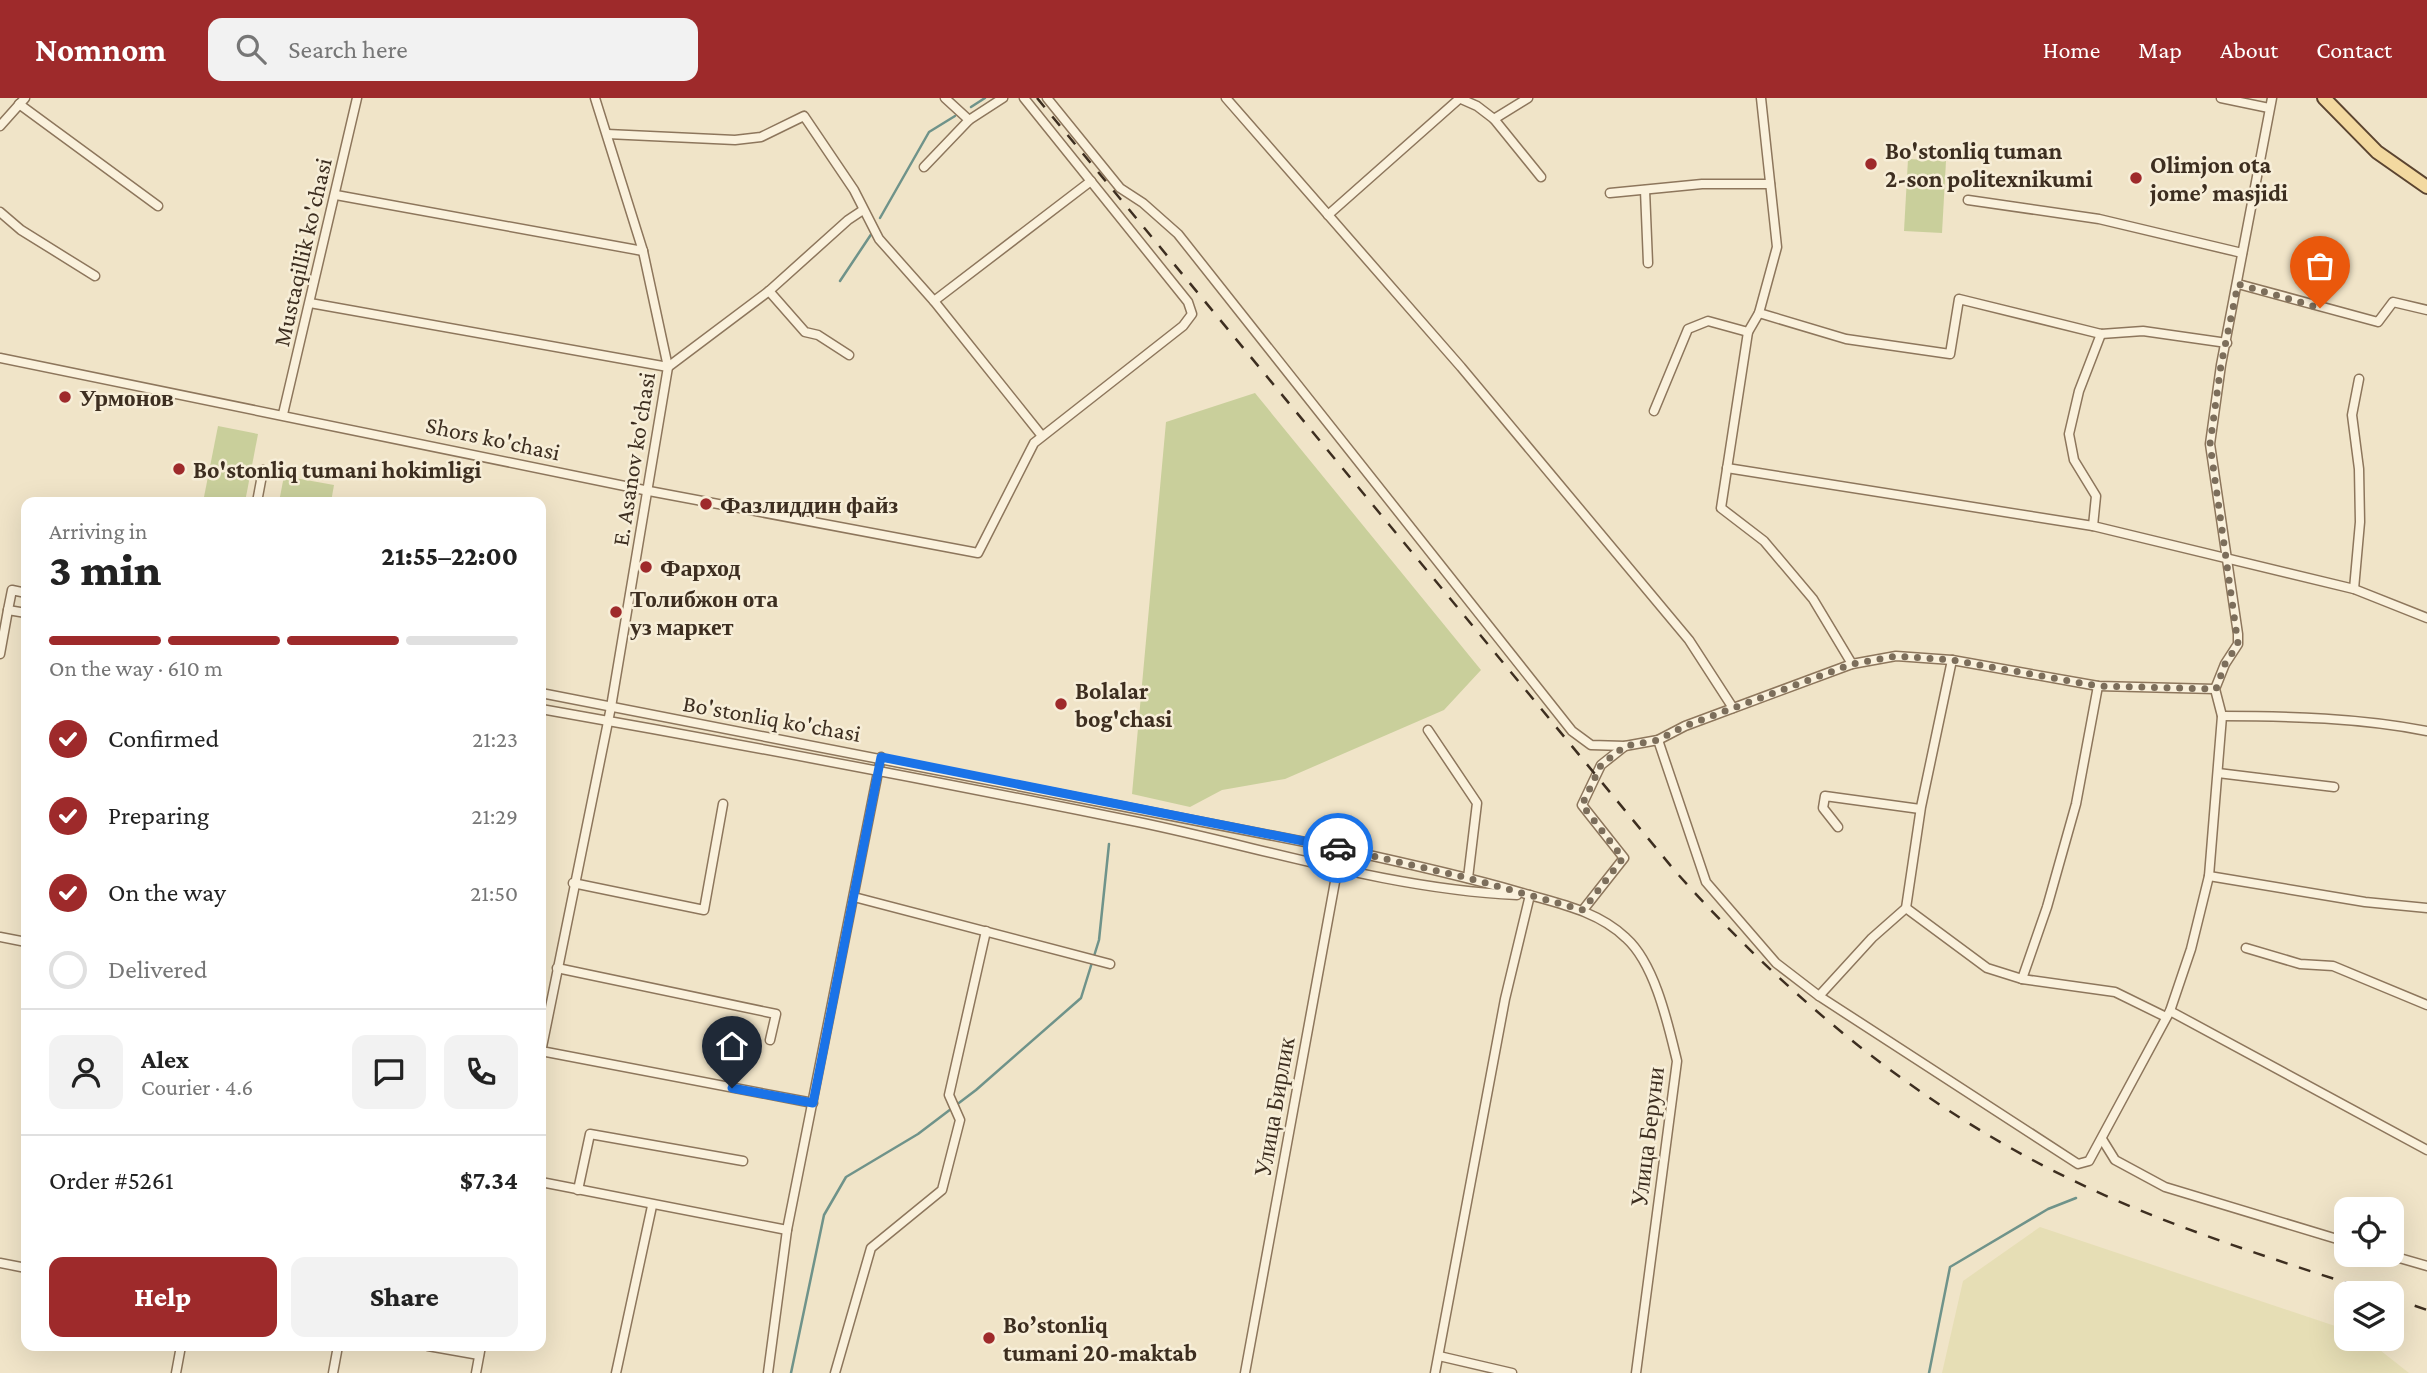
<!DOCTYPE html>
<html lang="en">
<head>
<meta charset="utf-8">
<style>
	:root { --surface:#fff; --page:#f2f2f2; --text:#222; --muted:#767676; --line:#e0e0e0; --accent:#9e2a2b }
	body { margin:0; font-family:"Crimson Pro",serif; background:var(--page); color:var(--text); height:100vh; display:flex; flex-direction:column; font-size:26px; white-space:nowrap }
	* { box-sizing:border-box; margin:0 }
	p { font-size:23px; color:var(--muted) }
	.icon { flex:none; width:38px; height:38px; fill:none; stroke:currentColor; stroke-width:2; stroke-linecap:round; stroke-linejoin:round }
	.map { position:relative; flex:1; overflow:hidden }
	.panel { position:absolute; left:21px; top:399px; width:525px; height:854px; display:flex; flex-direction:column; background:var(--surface); border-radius:14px; box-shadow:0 7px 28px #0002 }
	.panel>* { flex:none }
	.buttons { position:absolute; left:2334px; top:1099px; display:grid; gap:14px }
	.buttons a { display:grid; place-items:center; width:70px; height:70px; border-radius:14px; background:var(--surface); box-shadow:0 7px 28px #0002; font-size:35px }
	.pin { position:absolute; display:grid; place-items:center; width:60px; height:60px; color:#fff; margin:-72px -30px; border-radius:50% 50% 50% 0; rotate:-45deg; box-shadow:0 0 7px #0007 }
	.pin .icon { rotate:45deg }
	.courier { position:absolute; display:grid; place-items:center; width:70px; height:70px; margin:-35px; border:5px solid #1a73e8; border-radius:50%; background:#fff; color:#222; box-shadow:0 2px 9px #0007 }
	.head em { font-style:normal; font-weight:800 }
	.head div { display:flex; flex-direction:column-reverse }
	.head { display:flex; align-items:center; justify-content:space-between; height:119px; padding:0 28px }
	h1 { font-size:46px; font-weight:800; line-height:52px }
	.bar { display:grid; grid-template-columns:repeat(4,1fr); gap:10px 7px; align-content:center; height:84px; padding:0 28px }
	.bar i { height:9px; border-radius:5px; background:var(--line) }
	.bar .selected { background:var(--accent) }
	.bar p { grid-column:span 4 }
	.line { display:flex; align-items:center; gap:18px; padding:0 28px; border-top:2px solid var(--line) }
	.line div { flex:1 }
	.round { display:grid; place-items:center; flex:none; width:74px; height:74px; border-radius:14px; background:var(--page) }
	ol { padding:0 28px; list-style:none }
	li { display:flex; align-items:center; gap:21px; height:77px }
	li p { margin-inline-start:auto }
	li .icon { padding:7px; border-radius:50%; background:var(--accent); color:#fff; stroke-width:4 }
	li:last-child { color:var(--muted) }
	li i { width:38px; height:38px; border:4px solid var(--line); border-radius:50% }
	.cta { display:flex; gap:14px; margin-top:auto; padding:14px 28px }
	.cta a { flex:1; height:80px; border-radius:14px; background:var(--accent); color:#fff; font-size:28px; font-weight:800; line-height:80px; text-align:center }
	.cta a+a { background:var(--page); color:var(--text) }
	header { display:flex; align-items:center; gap:42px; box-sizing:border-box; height:98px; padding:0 35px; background:var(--accent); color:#fff }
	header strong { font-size:33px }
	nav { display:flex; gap:38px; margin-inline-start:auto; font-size:24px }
	.search { width:490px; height:63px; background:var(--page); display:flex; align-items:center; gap:18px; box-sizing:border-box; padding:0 24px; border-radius:14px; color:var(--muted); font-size:26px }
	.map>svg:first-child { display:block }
	.farmland { fill:#e6deb5 }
	.green { fill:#c9cf9b }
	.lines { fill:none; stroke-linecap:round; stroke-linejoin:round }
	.stream { stroke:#6f938a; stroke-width:2.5 }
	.street-casing { stroke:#8d765c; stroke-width:11 }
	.primary-casing { stroke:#5b4430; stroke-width:16 }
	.street { stroke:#faf1dc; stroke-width:8 }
	.primary { stroke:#f3d9a0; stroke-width:12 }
	.rail { stroke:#3d2e20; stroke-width:2.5; stroke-dasharray:12 12; stroke-linecap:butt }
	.done { stroke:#7c6e5b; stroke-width:7; stroke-dasharray:0 12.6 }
	.route { stroke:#1a73e8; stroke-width:9 }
	.poi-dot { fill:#9e2a2b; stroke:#f7eed8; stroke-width:2.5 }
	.labels { text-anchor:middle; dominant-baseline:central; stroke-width:5; stroke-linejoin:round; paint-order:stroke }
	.poi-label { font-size:24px; font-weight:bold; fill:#3d2e20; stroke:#f7eed8; text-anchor:start }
	.street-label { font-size:24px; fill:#3d2e20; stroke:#f7eed8 }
</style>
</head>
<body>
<header>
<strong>Nomnom</strong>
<div class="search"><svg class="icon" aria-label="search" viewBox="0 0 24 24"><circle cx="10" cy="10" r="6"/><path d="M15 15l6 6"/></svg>Search here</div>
<nav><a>Home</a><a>Map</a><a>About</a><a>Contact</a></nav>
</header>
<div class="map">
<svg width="2427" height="1275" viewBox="0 0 2427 1275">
	<rect width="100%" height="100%" fill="#f0e4c8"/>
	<polygon class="farmland" points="2040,1129 2347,1232 2347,1241 2366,1241 2409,1275 1942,1275 1963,1183"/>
	<g class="green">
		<polygon points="1908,61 1946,63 1942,135 1904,133"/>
		<polygon points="1255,295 1481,572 1444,612 1285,681 1222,692 1190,709 1132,696 1166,324"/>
		<polygon points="218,328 258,336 245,404 203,404"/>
		<polygon points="284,378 334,387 331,404 279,404"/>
	</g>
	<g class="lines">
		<g class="stream">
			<polyline points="971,9 985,0"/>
			<polyline points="880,120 929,34 955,18"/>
			<polyline points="840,183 872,135"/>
			<polyline points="791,1275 824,1117 846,1079 918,1036 976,992 1081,900 1099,842 1109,746"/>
			<polyline points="1929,1275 1950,1169 2048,1111 2076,1100"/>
		</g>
		<g class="street-casing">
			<g id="street">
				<polyline points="945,0 969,22"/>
				<polyline points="1047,0 1120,90 1143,105 1178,136 1572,633 1591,647 1625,648 1658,642 1685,628 1852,566 1896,558 1952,562 2098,588 2215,591"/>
				<polyline points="1226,0 1461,269 1689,542 1733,610"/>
				<polyline points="1459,0 1477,8 1494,21"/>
				<polyline points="1528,0 1494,21 1541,79"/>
				<polyline points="1761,0 1777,149 1759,215 1748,234 1721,410 1764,443 1813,501 1852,566"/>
				<polyline points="2221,0 2269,10"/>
				<polyline points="19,6 158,108"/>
				<polyline points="0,28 25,0"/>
				<polyline points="607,36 735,42 761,39 804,18 854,92 879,141 934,203 1042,338"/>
				<polyline points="924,69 969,22 1003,0"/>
				<polyline points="1645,92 1648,165"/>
				<polyline points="1610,95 1702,86 1770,86"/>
				<polyline points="336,97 643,153"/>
				<polyline points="1968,102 2099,121 2242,155"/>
				<polyline points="0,114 21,132 95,178"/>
				<polyline points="1328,117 1459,1"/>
				<polyline points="2238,186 2378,224 2393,204 2427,212"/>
				<polyline points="769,193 805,234 818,237 849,257"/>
				<polyline points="934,203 1091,83"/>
				<polyline points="310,205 668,269 769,193 848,122 863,112"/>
				<polyline points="1759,215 1846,241 1950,256 1959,201 2101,236 2143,233 2227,245"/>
				<polyline points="0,260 649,393 978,455 1034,345 1183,228 1192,216 1188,204 1024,0"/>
				<polyline points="1654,313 1688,231 1708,223 1748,234"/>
				<polyline points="283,316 357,0"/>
				<polyline points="1727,370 2093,428 2354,491 2427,520"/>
				<polyline points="257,404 263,372"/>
				<polyline points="2093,428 2096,398 2074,362 2069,336 2079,293 2101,236"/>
				<polyline points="2354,491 2360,424 2359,371 2352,317 2359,281"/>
				<polyline points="26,495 12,492 8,512 26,515"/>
				<polyline points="0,556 8,512"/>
				<path d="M 541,595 L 1341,751 C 1401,764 1460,777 1519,794 C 1556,805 1597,812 1626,840 C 1655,866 1668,926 1677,963 L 1636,1275"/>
				<path d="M 541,611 C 740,646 940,684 1138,724 C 1264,750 1388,791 1517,797"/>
				<path d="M 2222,618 C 2290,618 2360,620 2427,633"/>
				<polyline points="1428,632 1477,705 1468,780"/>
				<polyline points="1658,642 1706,784 1776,865 1819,898 2078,1066 2089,1063 2170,913 2191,851 2209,778 2222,618 2215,591 2225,566 2238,546 2238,536 2210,346 2221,267 2272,0"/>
				<polyline points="2218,675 2334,689"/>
				<polyline points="1838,729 1823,710 1825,698 1920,711"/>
				<polyline points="2209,778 2365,804 2427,810"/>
				<polyline points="573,785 704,812 723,706"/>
				<polyline points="854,799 1110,866"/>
				<polyline points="1906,810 1987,870 2022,881 2115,894 2166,919"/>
				<polyline points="1583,812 1624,760 1582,707 1601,667 1625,648"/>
				<polyline points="0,839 26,844"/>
				<polyline points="2246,850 2300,866 2333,868 2427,907"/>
				<polyline points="557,870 776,916 770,942"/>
				<polyline points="2022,881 2047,809 2076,706 2098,588"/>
				<polyline points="1819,898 1872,840 1906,810 1921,709 1952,562"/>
				<polyline points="2170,913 2427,1052"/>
				<polyline points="541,953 813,1005"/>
				<polyline points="541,954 611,609 668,269 643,153 595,0"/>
				<polyline points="2102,1041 2115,1062 2165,1089 2347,1144"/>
				<polyline points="541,1084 787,1132"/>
				<polyline points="578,1092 590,1036 743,1063"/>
				<polyline points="2389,1157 2427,1168"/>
				<polyline points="0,1165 26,1170"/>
				<polyline points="428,1248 479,1257"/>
				<polyline points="1439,1258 1512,1275"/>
				<polyline points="176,1275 181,1248"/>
				<polyline points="333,1275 338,1248"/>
				<polyline points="476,1275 481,1248"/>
				<polyline points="616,1275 652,1108"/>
				<polyline points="768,1275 787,1132 881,659"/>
				<polyline points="835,1275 871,1150 942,1092 960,1022 949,997 986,833"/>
				<polyline points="1245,1275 1341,751"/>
				<polyline points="1435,1275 1505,901 1530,797"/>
			</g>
		</g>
		<g class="primary-casing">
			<polyline id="primary" points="2324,0 2377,54 2427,89"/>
		</g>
		<use href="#street" class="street"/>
		<use href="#primary" class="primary"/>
		<g class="rail">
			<path d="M 1037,0 L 1675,773 C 1789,901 1918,1008 2074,1083 C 2171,1130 2275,1161 2377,1195"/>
			<polyline points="2392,1200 2427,1212"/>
		</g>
	</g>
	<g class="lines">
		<polyline class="done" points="1338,750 1468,780 1583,812 1623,760 1582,707 1601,667 1625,648 1658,642 1685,628 1852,566 1896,558 1952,562 2098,588 2216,591 2225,566 2238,546 2210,346 2221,267 2238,186 2320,210"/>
		<polyline class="route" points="732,990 813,1005 881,659 1338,750"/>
	</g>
	<g class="poi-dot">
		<circle cx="1871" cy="66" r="7"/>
		<circle cx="2136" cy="80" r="7"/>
		<circle cx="65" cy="299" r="7"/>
		<circle cx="179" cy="371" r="7"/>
		<circle cx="706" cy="406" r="7"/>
		<circle cx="646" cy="469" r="7"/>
		<circle cx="616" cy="514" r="7"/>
		<circle cx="1061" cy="606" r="7"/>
		<circle cx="989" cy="1240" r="7"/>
	</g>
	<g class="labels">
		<g class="poi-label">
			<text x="1885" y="52">Bo'stonliq tuman<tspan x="1885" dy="28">2-son politexnikumi</tspan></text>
			<text x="2150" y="66">Olimjon ota<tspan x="2150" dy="28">jome’ masjidi</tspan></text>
			<text x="79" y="299">Урмонов</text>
			<text x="193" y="371">Bo'stonliq tumani hokimligi</text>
			<text x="720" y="406">Фазлиддин файз</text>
			<text x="660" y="469">Фарход</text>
			<text x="630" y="500">Толибжон ота<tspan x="630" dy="28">уз маркет</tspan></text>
			<text x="1075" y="592">Bolalar<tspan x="1075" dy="28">bog'chasi</tspan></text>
			<text x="1003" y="1226">Bo’stonliq<tspan x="1003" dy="28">tumani 20-maktab</tspan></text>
		</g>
		<g class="street-label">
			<text transform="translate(302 154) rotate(-77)">Mustaqillik ko'chasi</text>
			<text transform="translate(493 340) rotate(12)">Shors ko'chasi</text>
			<text transform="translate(633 361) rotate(-81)">E. Asanov ko'chasi</text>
			<text transform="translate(772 620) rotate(10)">Bo'stonliq ko'chasi</text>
			<text transform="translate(1274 1009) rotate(-80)">Улица Бирлик</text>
			<text transform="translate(1647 1039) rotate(-83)">Улица Беруни</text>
		</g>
	</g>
</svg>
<div class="buttons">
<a><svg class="icon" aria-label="locate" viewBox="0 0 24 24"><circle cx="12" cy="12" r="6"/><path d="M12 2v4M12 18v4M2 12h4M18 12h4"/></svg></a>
<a><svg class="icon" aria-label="layers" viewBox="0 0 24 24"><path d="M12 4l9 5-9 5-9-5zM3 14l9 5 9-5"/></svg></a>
</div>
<div class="pin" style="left:2320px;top:210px;background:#ea580c"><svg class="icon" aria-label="bag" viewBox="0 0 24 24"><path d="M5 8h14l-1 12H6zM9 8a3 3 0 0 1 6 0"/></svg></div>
<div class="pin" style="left:732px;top:990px;background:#1f2937"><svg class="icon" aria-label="home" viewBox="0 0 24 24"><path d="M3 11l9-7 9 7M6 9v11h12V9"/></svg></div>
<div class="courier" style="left:1338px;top:750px"><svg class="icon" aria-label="car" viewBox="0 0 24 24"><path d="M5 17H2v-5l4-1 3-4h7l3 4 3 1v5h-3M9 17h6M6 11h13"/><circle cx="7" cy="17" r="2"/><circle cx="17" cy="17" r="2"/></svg></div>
<section class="panel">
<div class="head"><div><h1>3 min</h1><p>Arriving in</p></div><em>21:55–22:00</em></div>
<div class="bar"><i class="selected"></i><i class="selected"></i><i class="selected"></i><i></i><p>On the way · 610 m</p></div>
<ol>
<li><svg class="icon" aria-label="check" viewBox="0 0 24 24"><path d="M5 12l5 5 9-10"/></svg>Confirmed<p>21:23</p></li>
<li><svg class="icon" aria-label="check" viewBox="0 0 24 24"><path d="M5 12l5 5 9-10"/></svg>Preparing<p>21:29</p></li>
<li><svg class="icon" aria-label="check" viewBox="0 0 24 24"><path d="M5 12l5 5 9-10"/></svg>On the way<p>21:50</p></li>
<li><i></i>Delivered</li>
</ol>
<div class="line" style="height:126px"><a class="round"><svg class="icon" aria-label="person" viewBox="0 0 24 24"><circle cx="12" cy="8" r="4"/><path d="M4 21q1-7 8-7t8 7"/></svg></a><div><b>Alex</b><p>Courier · 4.6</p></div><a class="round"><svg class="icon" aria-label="chat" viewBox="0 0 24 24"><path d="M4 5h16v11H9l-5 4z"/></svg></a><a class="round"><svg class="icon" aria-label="phone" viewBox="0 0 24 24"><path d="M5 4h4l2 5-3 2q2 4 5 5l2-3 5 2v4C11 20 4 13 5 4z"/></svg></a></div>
<div class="line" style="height:91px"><div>Order #5261</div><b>$7.34</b></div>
<div class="cta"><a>Help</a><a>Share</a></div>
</section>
</div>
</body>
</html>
